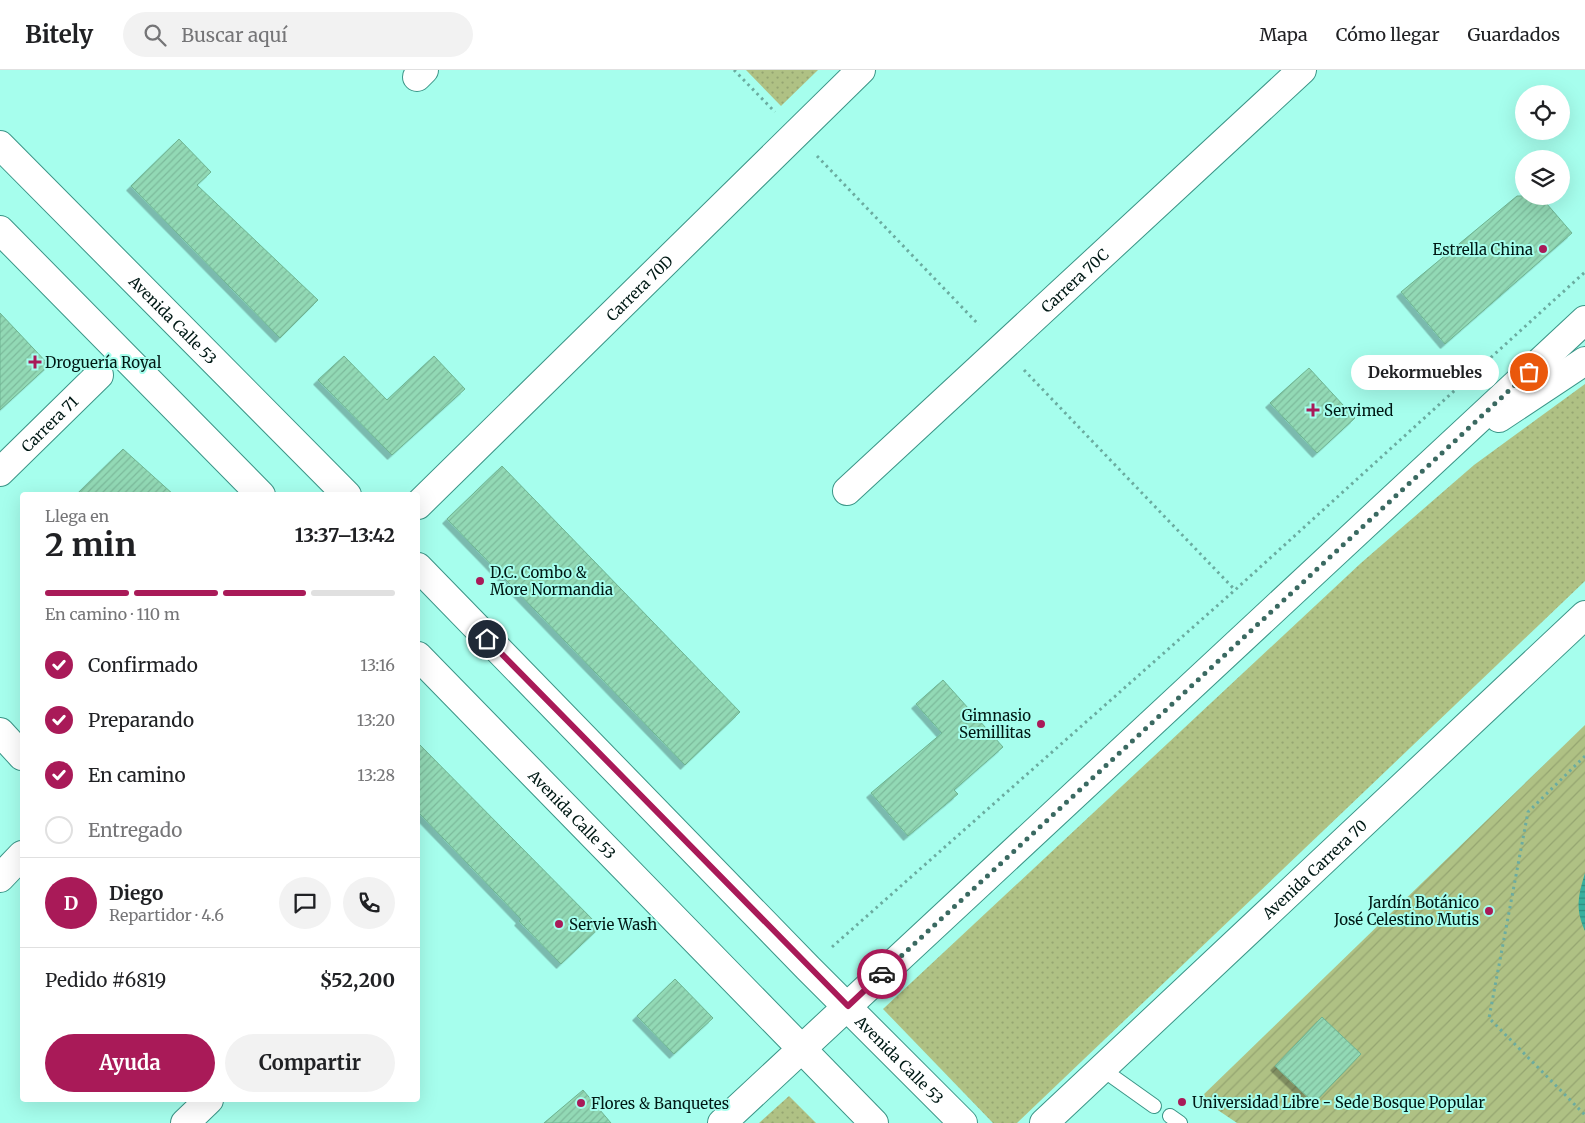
<!DOCTYPE html>
<html lang="es">
<head>
<meta charset="utf-8">
<style>
	:root { --surface:#fff; --page:#f2f2f2; --text:#202124; --muted:#757577; --line:#e0e0e0; --accent:#a91a58 }
	body { margin:0; font-family:Merriweather,serif; background:var(--page); color:var(--text); height:100vh; display:flex; flex-direction:column; font-size:19px; white-space:nowrap }
	* { box-sizing:border-box; margin:0 }
	p { font-size:16px; color:var(--muted) }
	.icon { flex:none; width:28px; height:28px; fill:none; stroke:currentColor; stroke-width:2; stroke-linecap:round; stroke-linejoin:round }
	.map { position:relative; flex:1; overflow:hidden }
	.sheet { position:absolute; left:20px; top:422px; width:400px; height:610px; display:flex; flex-direction:column; background:var(--surface); border-radius:5px; box-shadow:0 5px 20px #0002 }
	.sheet>* { flex:none }
	.buttons { position:absolute; left:1515px; top:15px; display:grid; gap:10px }
	.buttons a { display:grid; place-items:center; width:55px; height:55px; border-radius:50%; background:var(--surface); box-shadow:0 5px 20px #0002; font-size:25px }
	.pin { position:absolute; display:grid; place-items:center; width:42px; height:42px; color:#fff; margin:-21px; border:2px solid #fff; border-radius:50%; box-shadow:0 1px 5px #0007 }
	.courier { position:absolute; display:grid; place-items:center; width:50px; height:50px; margin:-25px; border:4px solid #a91a58; border-radius:50%; background:#fff; color:#222; box-shadow:0 1px 6px #0007 }
	.bubble { position:absolute; height:35px; border-radius:18px; background:var(--surface); box-shadow:0 5px 20px #0002; font-size:16px; font-weight:700; line-height:35px; text-align:center }
	.overview em { font-style:normal; font-weight:700 }
	.overview div { display:flex; flex-direction:column-reverse }
	.overview { display:flex; align-items:center; justify-content:space-between; height:85px; padding:0 25px }
	h1 { font-size:32px; font-weight:700; line-height:38px }
	.bar { display:grid; grid-template-columns:repeat(4,1fr); gap:8px 5px; align-content:center; height:60px; padding:0 25px }
	.bar i { height:6px; border-radius:4px; background:var(--line) }
	.bar .current { background:var(--accent) }
	.bar p { grid-column:span 4 }
	.line { display:flex; align-items:center; gap:12px; padding:0 25px; border-top:1px solid var(--line) }
	.line div { flex:1 }
	.round { display:grid; place-items:center; flex:none; width:52px; height:52px; border-radius:26px; background:var(--page) }
	ol { padding:0 25px; list-style:none }
	li { display:flex; align-items:center; gap:15px; height:55px }
	li p { margin-inline-start:auto }
	li .icon { padding:5px; border-radius:50%; background:var(--accent); color:#fff; stroke-width:4 }
	li:last-child { color:var(--muted) }
	li i { width:28px; height:28px; border:2px solid var(--line); border-radius:50% }
	.primary-button { display:flex; gap:10px; margin-top:auto; padding:10px 25px }
	.primary-button a { flex:1; height:58px; border-radius:30px; background:var(--accent); color:#fff; font-size:20px; font-weight:700; line-height:58px; text-align:center }
	.primary-button a+a { background:var(--page); color:var(--text) }
	header { display:flex; align-items:center; gap:30px; box-sizing:border-box; height:70px; padding:0 25px; background:var(--surface); border-bottom:1px solid var(--line) }
	header strong { font-size:24px }
	nav { display:flex; gap:28px; margin-inline-start:auto; font-size:18px }
	.search { width:350px; height:45px; background:var(--page); display:flex; align-items:center; gap:12px; box-sizing:border-box; padding:0 18px; border-radius:28px; color:var(--muted); font-size:19px }
	.map>svg:first-child { display:block }
	.grass { fill:url(#grass-dots) }
	.garden { fill:url(#garden-furrows) }
	.water { fill:url(#water-rules) }
	.building { fill:url(#building-hatch); stroke:#6eb491; filter:url(#shadow) }
	.lines { fill:none; stroke-linecap:round; stroke-linejoin:round }
	.lane-casing { stroke:#3b9587; stroke-width:16 }
	.street-casing { stroke:#3b9587; stroke-width:30 }
	.secondary-casing { stroke:#3b9587; stroke-width:30 }
	.path { stroke:#6baca0; stroke-width:3; stroke-dasharray:2.5 4; stroke-linecap:butt }
	.lane { stroke:#fff; stroke-width:14 }
	.street { stroke:#fff; stroke-width:28 }
	.secondary { stroke:#fff; stroke-width:28 }
	.done { stroke:#3a6961; stroke-width:5; stroke-dasharray:0 9 }
	.route { stroke:#a91a58; stroke-width:6 }
	.poi-dot { fill:#a91a58; stroke:#a6feed; stroke-width:2 }
	.labels { text-anchor:middle; dominant-baseline:central; stroke-width:4; stroke-linejoin:round; paint-order:stroke }
	.poi-label { font-size:15px; fill:#001915; stroke:#a6feed; text-anchor:start }
	.street-label { font-size:15px; fill:#001915; stroke:#a6feed }
</style>
</head>
<body>
<header>
<strong>Bitely</strong>
<div class="search"><svg class="icon" aria-label="search" viewBox="0 0 24 24"><circle cx="10" cy="10" r="6"/><path d="M15 15l6 6"/></svg>Buscar aquí</div>
<nav><a>Mapa</a><a>Cómo llegar</a><a>Guardados</a></nav>
</header>
<div class="map">
<svg width="1585" height="1053" viewBox="0 0 1585 1053">
	<defs>
		<pattern id="grass-dots" width="8" height="8" patternUnits="userSpaceOnUse" patternTransform="scale(1.25)"><rect width="8" height="8" fill="#afc184"/><path d="M2 2h.1M6 6h.1" fill="none" stroke="#95a571" stroke-width="1.8" stroke-linecap="round"/></pattern>
		<pattern id="garden-furrows" width="10" height="10" patternUnits="userSpaceOnUse" patternTransform="scale(1.25)"><rect width="10" height="10" fill="#afc184"/><path d="M-1 1l2-2M0 10L10 0M9 11l2-2" fill="none" stroke="#95a571"/></pattern>
		<pattern id="water-rules" width="6" height="5" patternUnits="userSpaceOnUse" patternTransform="scale(1.25)"><rect width="6" height="5" fill="#37b09e"/><path d="M0 2.5h6" fill="none" stroke="#2c8e80"/></pattern>
		<pattern id="building-hatch" width="6" height="6" patternUnits="userSpaceOnUse" patternTransform="scale(1.25)"><rect width="6" height="6" fill="#92d9b5"/><path d="M-1 1l2-2M0 6l6-6M5 7l2-2" fill="none" stroke="#7cba9b"/></pattern>
		<filter id="shadow"><feDropShadow dx="-4.5" dy="4.5" stdDeviation="0" flood-color="#0004"/></filter>
	</defs>
	<rect width="100%" height="100%" fill="#a6feed"/>
	<g class="grass">
		<polygon points="746,0 818,0 781,36"/>
		<polygon points="1585,314 1585,511 1017,1053 993,1053 883,939 1361,493 1474,395"/>
		<polygon points="789,1026 816,1053 759,1053"/>
	</g>
	<polygon class="garden" points="1585,655 1585,1053 1237,1053 1200,1028"/>
	<path class="water" d="M 1585,803 L 1585,861 C 1575,839 1578,826 1585,803 Z"/>
	<g class="building">
		<polygon points="179,69 211,102 197,115 318,230 280,268 131,116"/>
		<polygon points="1517,126 1540,126 1572,163 1445,274 1401,222"/>
		<polygon points="0,243 49,295 0,340"/>
		<polygon points="344,286 387,330 434,286 465,319 392,385 318,310"/>
		<polygon points="1309,298 1355,348 1317,383 1270,333"/>
		<polygon points="123,379 174,425 76,425"/>
		<polygon points="502,396 740,642 685,695 447,449"/>
		<polygon points="943,610 1003,677 954,720 958,724 908,766 871,723 942,663 916,634"/>
		<polygon points="418,673 600,857 561,894 519,851 521,849 418,742"/>
		<polygon points="675,909 713,948 674,984 637,946"/>
		<polygon points="1322,947 1361,984 1314,1033 1275,996"/>
		<polygon points="583,1020 611,1053 544,1053"/>
	</g>
	<g class="lines">
		<g class="lane-casing">
			<g id="lane">
				<polyline points="1102,999 1154,1036"/>
				<polyline points="1170,1046 1180,1053"/>
			</g>
		</g>
		<g class="street-casing">
			<g id="street">
				<polyline points="417,7 424,0"/>
				<path id="s1" d="M 0,402 L 99,305"/>
				<path id="s2" d="M 847,421 L 1302,0"/>
				<path id="s3" d="M 418,435 L 861,0"/>
				<polyline points="0,662 22,686"/>
				<polyline points="0,808 22,785"/>
				<polyline points="185,1053 209,1030"/>
			</g>
		</g>
		<g class="secondary-casing">
			<g id="secondary">
				<path id="s4" d="M 0,75 L 347,425"/>
				<polyline points="0,160 261,425"/>
				<polyline points="1499,348 1585,291"/>
				<path id="s5" d="M 418,497 L 808,898 L 963,1053"/>
				<path id="s6" d="M 418,586 L 874,1053"/>
				<polyline points="722,1053 1585,250"/>
				<path id="s7" d="M 1044,1053 L 1585,545"/>
			</g>
		</g>
		<g class="path">
			<polyline points="734,0 775,42"/>
			<polyline points="817,86 979,255"/>
			<polyline points="1024,300 1235,520"/>
			<polyline points="1585,686 1528,742 1489,948 1585,1045"/>
			<polyline points="832,877 1235,520 1585,202"/>
		</g>
		<use href="#lane" class="lane"/>
		<use href="#street" class="street"/>
		<use href="#secondary" class="secondary"/>
	</g>
	<g class="lines">
		<polyline class="done" points="882,904 1529,302"/>
		<polyline class="route" points="487,569 848,936 882,904"/>
	</g>
	<g class="poi-dot">
		<circle cx="1543" cy="179" r="5"/>
		<path d="M32.5 284.5h5v5h5v5h-5v5h-5v-5h-5v-5h5z"/>
		<path d="M1310.5 332.5h5v5h5v5h-5v5h-5v-5h-5v-5h5z"/>
		<circle cx="480" cy="511" r="5"/>
		<circle cx="1041" cy="654" r="5"/>
		<circle cx="1489" cy="841" r="5"/>
		<circle cx="559" cy="854" r="5"/>
		<circle cx="1182" cy="1032" r="5"/>
		<circle cx="581" cy="1033" r="5"/>
	</g>
	<g class="labels">
		<g class="poi-label">
			<text x="1533" y="179" text-anchor="end">Estrella China</text>
			<text x="45" y="292">Droguería Royal</text>
			<text x="1324" y="340">Servimed</text>
			<text x="490" y="502">D.C. Combo &amp;<tspan x="490" dy="17">More Normandia</tspan></text>
			<text x="1031" y="645" text-anchor="end">Gimnasio<tspan x="1031" dy="17">Semillitas</tspan></text>
			<text x="1479" y="832" text-anchor="end">Jardín Botánico<tspan x="1479" dy="17">José Celestino Mutis</tspan></text>
			<text x="569" y="854">Servie Wash</text>
			<text x="1192" y="1032">Universidad Libre - Sede Bosque Popular</text>
			<text x="591" y="1033">Flores &amp; Banquetes</text>
		</g>
		<g class="street-label">
			<text stroke="none"><textPath href="#s2" startOffset="310">Carrera 70C</textPath></text>
			<text stroke="none"><textPath href="#s3" startOffset="310">Carrera 70D</textPath></text>
			<text stroke="none"><textPath href="#s4" startOffset="246">Avenida Calle 53</textPath></text>
			<text stroke="none"><textPath href="#s1" startOffset="69">Carrera 71</textPath></text>
			<text stroke="none"><textPath href="#s6" startOffset="221">Avenida Calle 53</textPath></text>
			<text stroke="none"><textPath href="#s7" startOffset="371">Avenida Carrera 70</textPath></text>
			<text stroke="none"><textPath href="#s5" startOffset="689">Avenida Calle 53</textPath></text>
		</g>
	</g>
</svg>
<div class="buttons">
<a><svg class="icon" aria-label="locate" viewBox="0 0 24 24"><circle cx="12" cy="12" r="6"/><path d="M12 2v4M12 18v4M2 12h4M18 12h4"/></svg></a>
<a><svg class="icon" aria-label="layers" viewBox="0 0 24 24"><path d="M12 4l9 5-9 5-9-5zM3 14l9 5 9-5"/></svg></a>
</div>
<div class="pin" style="left:1529px;top:302px;background:#ea580c"><svg class="icon" aria-label="bag" viewBox="0 0 24 24"><path d="M5 8h14l-1 12H6zM9 8a3 3 0 0 1 6 0"/></svg></div>
<div class="pin" style="left:487px;top:569px;background:#1f2937"><svg class="icon" aria-label="home" viewBox="0 0 24 24"><path d="M3 11l9-7 9 7M6 9v11h12V9"/></svg></div>
<div class="courier" style="left:882px;top:904px"><svg class="icon" aria-label="car" viewBox="0 0 24 24"><path d="M5 17H2v-5l4-1 3-4h7l3 4 3 1v5h-3M9 17h6M6 11h13"/><circle cx="7" cy="17" r="2"/><circle cx="17" cy="17" r="2"/></svg></div>
<div class="bubble" style="left:1351px;top:285px;width:148px">Dekormuebles</div>
<section class="sheet">
<div class="overview"><div><h1>2 min</h1><p>Llega en</p></div><em>13:37–13:42</em></div>
<div class="bar"><i class="current"></i><i class="current"></i><i class="current"></i><i></i><p>En camino · 110 m</p></div>
<ol>
<li><svg class="icon" aria-label="check" viewBox="0 0 24 24"><path d="M5 12l5 5 9-10"/></svg>Confirmado<p>13:16</p></li>
<li><svg class="icon" aria-label="check" viewBox="0 0 24 24"><path d="M5 12l5 5 9-10"/></svg>Preparando<p>13:20</p></li>
<li><svg class="icon" aria-label="check" viewBox="0 0 24 24"><path d="M5 12l5 5 9-10"/></svg>En camino<p>13:28</p></li>
<li><i></i>Entregado</li>
</ol>
<div class="line" style="height:90px"><b class="round" style="background:var(--accent);color:#fff">D</b><div><b>Diego</b><p>Repartidor · 4.6</p></div><a class="round"><svg class="icon" aria-label="chat" viewBox="0 0 24 24"><path d="M4 5h16v11H9l-5 4z"/></svg></a><a class="round"><svg class="icon" aria-label="phone" viewBox="0 0 24 24"><path d="M5 4h4l2 5-3 2q2 4 5 5l2-3 5 2v4C11 20 4 13 5 4z"/></svg></a></div>
<div class="line" style="height:65px"><div>Pedido #6819</div><b>$52,200</b></div>
<div class="primary-button"><a>Ayuda</a><a>Compartir</a></div>
</section>
</div>
</body>
</html>
